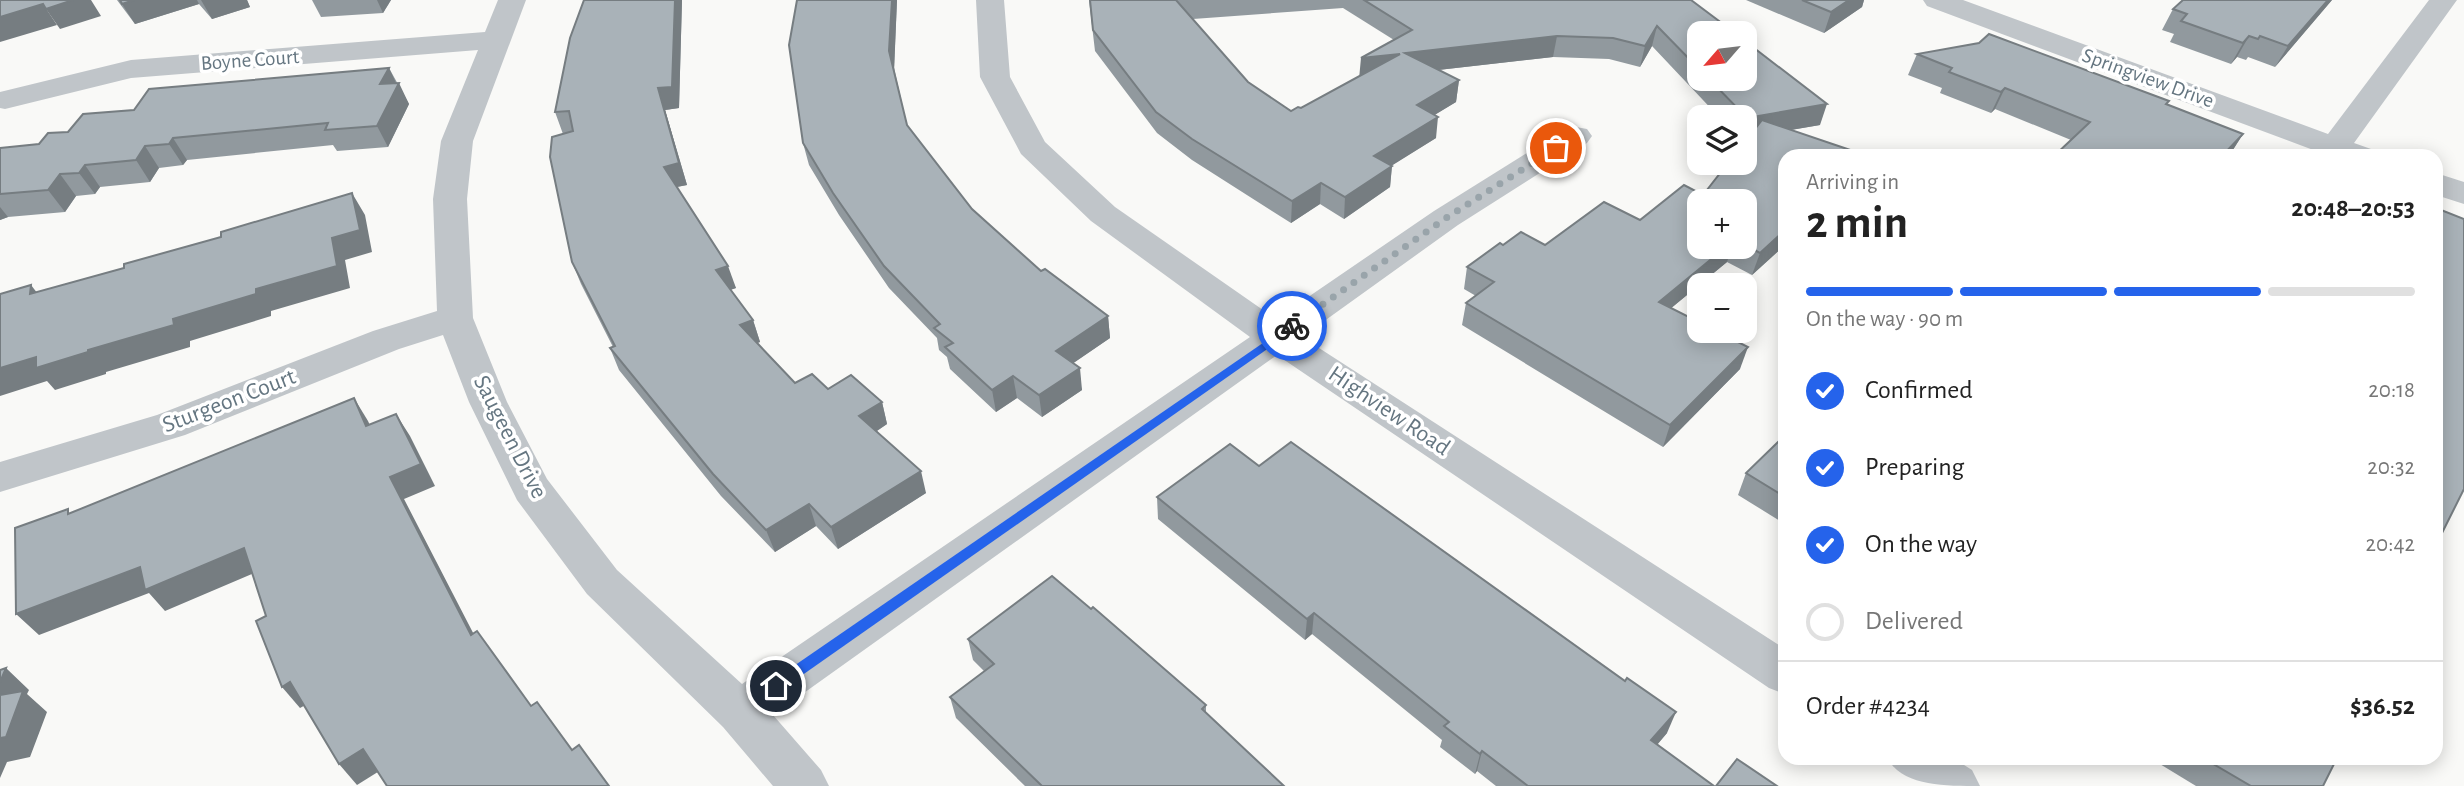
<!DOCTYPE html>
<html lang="en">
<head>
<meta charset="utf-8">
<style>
	:root { --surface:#fff; --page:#f2f2f2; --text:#222; --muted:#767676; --line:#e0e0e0; --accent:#2563eb }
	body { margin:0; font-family:"Alegreya Sans",sans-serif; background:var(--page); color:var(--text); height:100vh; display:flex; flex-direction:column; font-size:26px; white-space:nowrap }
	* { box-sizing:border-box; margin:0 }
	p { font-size:23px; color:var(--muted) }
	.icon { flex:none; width:38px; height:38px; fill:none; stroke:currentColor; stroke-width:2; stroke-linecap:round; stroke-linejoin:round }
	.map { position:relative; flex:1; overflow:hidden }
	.drawer { position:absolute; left:1778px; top:149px; width:665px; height:616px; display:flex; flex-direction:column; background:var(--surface); border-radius:21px; box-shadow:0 4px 18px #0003 }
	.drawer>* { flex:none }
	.needle { width:46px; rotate:242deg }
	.fabs { position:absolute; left:1687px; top:21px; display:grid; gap:14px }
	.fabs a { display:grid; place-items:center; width:70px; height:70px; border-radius:14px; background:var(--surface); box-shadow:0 4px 18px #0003; font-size:35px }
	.pin { position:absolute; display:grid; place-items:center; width:60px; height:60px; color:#fff; margin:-30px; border:4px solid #fff; border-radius:50%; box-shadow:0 2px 7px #0007 }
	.courier { position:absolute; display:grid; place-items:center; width:70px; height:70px; margin:-35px; border:5px solid #2563eb; border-radius:50%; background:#fff; color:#222; box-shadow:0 2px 9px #0007 }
	.overview em { font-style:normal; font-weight:700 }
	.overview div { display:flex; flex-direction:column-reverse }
	.overview { display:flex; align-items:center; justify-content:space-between; height:119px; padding:0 28px }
	h1 { font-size:46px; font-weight:700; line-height:52px }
	.bar { display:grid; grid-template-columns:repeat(4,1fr); gap:10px 7px; align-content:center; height:84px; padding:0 28px }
	.bar i { height:9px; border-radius:5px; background:var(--line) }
	.bar .selected { background:var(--accent) }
	.bar p { grid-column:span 4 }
	.line { display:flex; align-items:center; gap:18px; padding:0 28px; border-top:2px solid var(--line) }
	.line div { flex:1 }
	ol { padding:0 28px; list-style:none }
	li { display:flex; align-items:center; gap:21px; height:77px }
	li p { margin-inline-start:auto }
	li .icon { padding:7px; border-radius:50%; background:var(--accent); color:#fff; stroke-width:4 }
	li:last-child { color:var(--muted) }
	li i { width:38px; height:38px; border:4px solid var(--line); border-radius:50% }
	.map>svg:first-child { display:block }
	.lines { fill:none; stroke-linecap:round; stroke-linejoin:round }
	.street { fill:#c0c5c9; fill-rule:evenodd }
	.wall { fill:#91999e; fill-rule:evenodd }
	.shaded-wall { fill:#767d81 }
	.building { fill:#a9b2b8; stroke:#767d81; stroke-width:2 }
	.route { fill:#2563eb }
	.done { stroke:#99a4aa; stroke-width:7; stroke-dasharray:0 12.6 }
	.labels { text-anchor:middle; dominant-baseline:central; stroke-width:7; stroke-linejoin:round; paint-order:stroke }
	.far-street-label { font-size:21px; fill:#657681; stroke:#fff }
	.street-label { font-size:24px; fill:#657681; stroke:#fff }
</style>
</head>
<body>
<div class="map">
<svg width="2464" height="786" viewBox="0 0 2464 786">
	<rect width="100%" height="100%" fill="#f9f9f7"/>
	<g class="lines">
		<g class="street">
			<polygon points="498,0 526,0 473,141 467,199 473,318 507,402 547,479 617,570 742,684 1250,337 1091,221 1021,154 980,77 976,0 1004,0 1010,77 1045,142 1115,207 1276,319 1434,211 1565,129 1576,127 1587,129 1592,136 1587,143 1458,225 1302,337 1785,649 1785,694 1769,688 1277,355 773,715 821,770 829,786 773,786 723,727 587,594 517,500 469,402 443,335 399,349 185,435 0,492 0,462 157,415 373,331 437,311 433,199 441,141 478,50 131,78 5,109 0,108 0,92 131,60 485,32"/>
			<polygon points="1923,0 1963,0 2328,134 2429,0 2457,0 2354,143 2371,149 2376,156 2312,156 2316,151 1927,6"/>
			<polygon points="2436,173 2464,182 2464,204 2436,195"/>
			<path d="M 1887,758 L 1953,758 L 1972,770 L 1980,786 C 1943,786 1903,786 1887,758 Z"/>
		</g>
	</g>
	<g class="wall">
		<polygon points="117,0 247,0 250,7 212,19 199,4 135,24"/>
		<polygon points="312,0 391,0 383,13 321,17"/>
		<polygon points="584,0 682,0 679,108 665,110 687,185 677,187 736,288 730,290 753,320 760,342 757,343 795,383 828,389 882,402 887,424 877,431 926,493 838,549 816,526 775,552 721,496 619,370 610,348 613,347 581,284 572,262 563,134 555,112"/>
		<polygon points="797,0 897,0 894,68 907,125 972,209 1041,271 1108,316 1110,338 1073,363 1082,390 1042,417 1017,398 996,412 950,369 947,357 939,350 937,338 889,288 839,215 809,165 803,143"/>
		<path d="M 1089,0 L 1691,0 L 1699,33 L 1699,79 L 1745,79 L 1820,125 L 1790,130 L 1859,153 L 1858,156 L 1785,156 L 1785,245 L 1752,275 L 1727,262 L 1671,308 L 1740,369 L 1663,447 L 1462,325 L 1466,303 L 1476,296 L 1464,289 L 1467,267 L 1503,245 L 1545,245 L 1640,220 L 1703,195 L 1748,138 L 1745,138 L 1745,117 L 1719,117 L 1652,46 L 1640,67 L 1609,59 L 1553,57 L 1438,70 L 1459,80 L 1456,102 L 1434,115 L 1436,138 L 1392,165 L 1390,187 L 1344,219 L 1320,204 L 1291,223 L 1192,160 L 1157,133 L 1095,51 ZM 1343,8 L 1394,40 L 1360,76 L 1301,108 L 1291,111 L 1248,82 L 1193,19 ZM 1745,201 L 1745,247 L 1699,247 Z"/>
		<polygon points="1746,0 1864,0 1862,7 1824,33"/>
		<polygon points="2332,0 2275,67 2248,57 2246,60 2237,57 2231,64 2170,42 2174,34 2162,30 2173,9"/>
		<polygon points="1917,54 2167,104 2243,134 2229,156 2054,156 2071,140 1995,109 1991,113 1940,93 1942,88 1908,75"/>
		<polygon points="389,68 409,104 388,147 337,151 333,145 187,160 183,165 159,168 150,182 100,187 95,194 76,196 65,212 8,217 0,220 0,148 39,144 68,132 134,110"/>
		<polygon points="1785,446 1785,524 1738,495 1746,473"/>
		<polygon points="1259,466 1667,733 1657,745 1714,786 1496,786 1477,771 1475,774 1440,747 1442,740 1312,634 1305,640 1158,519 1157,497"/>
		<polygon points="1091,609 1206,705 1206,713 1284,786 1025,786 956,718 950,697 984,671 973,660 968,639"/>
		<polygon points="2150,758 2337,758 2323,786 2196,786"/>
	</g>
	<g class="shaded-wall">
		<polygon points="73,0 91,0 101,16 60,29 46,9"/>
		<polygon points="134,0 197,0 199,4 135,24 122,4"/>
		<polygon points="201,0 247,0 250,7 212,19"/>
		<polygon points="377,0 391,0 383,13"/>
		<polygon points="675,0 682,0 679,108 665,110 687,185 671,188 664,167 658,88"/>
		<polygon points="892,0 897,0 894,72 889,51"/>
		<polygon points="1849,0 1864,0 1862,7 1824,33 1831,12"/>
		<polygon points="2328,0 2332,0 2275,67 2288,46"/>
		<polygon points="43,4 57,25 0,42 0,17"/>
		<polygon points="1657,26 1652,46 1640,67 1645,46"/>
		<polygon points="1557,36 1553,57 1403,74 1405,53"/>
		<polygon points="2249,36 2237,57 2231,64 2243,43"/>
		<polygon points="1400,54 1359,79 1361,58"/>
		<polygon points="389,68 397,85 399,83 409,104 388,147 377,126 380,84"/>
		<polygon points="1459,80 1456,102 1415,127 1417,105"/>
		<polygon points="2005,88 1995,109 1991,113 2001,92"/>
		<polygon points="1827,104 1820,125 1745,138 1745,124 1747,118"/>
		<polygon points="1438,117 1436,138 1372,178 1374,156"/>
		<polygon points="2243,134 2229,156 2222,156"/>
		<polygon points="173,138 187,160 183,165 169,144"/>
		<polygon points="145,146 159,168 150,182 136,160"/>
		<polygon points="85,165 100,187 95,194 79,173"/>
		<polygon points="1392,166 1390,187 1344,219 1345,197"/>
		<polygon points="60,174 76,196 65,212 48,190"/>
		<polygon points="1321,183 1320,204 1291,223 1292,201"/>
		<polygon points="352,193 365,215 372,252 345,260 350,288 271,311 271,316 190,341 190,347 106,372 106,374 55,390 47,381 0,396 0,368 36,357 88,350 256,289 332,238"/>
		<polygon points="0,207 8,217 0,220"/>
		<polygon points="1785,230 1785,245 1752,275 1760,253"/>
		<polygon points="1726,247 1732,247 1727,262 1652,324 1659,302"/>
		<polygon points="728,266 736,288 724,292 716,270"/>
		<polygon points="31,285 48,307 30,294"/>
		<polygon points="1108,316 1110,338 1059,373 1056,351"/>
		<polygon points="753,320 760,342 747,347 740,325"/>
		<polygon points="1748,347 1740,369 1663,447 1670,425"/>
		<polygon points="1080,368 1082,390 1042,417 1039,395"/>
		<polygon points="1013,376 1017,398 996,412 992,390"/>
		<polygon points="354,398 368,421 381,449 366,426"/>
		<polygon points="882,402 887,424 866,438 859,416"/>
		<polygon points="396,414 410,436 435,486 404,499 485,656 471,635 390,477"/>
		<polygon points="921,471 926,493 838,549 831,527"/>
		<polygon points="809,504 816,526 775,552 766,530"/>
		<polygon points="244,548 261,570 165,611 149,593 39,635 16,614 140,567"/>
		<polygon points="1314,613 1312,634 1305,640 1307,619"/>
		<polygon points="6,668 29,690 27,694 47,712 30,757 7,762 0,778 0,682"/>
		<polygon points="290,682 309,703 300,708 282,687"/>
		<polygon points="1676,712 1667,733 1643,761 1651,740"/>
		<polygon points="363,749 381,770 357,785 339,764"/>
		<polygon points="1482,751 1477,771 1475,774 1480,754"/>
	</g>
	<g class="building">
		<polygon points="0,0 73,0 46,9 43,4 0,17"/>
		<polygon points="120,0 134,0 122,4"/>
		<polygon points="584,0 675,0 672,87 658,88 679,163 664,167 728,266 716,270 753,320 740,325 795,383 812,374 828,389 851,375 882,402 859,416 921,471 831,527 809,504 766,530 713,474 610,348 615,346 572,262 550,157 552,137 573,131 569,111 555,112 570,38"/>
		<polygon points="797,0 892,0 889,51 907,125 972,209 1041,271 1045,269 1108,316 1056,351 1080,368 1039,395 1013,376 992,390 945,347 953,343 934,328 940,324 884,266 833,193 803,143 789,45"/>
		<polygon points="1090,0 1176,0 1248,82 1291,111 1298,107 1301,108 1400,54 1361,58 1412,30 1364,0 1691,0 1735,33 1699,33 1699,69 1657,26 1645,46 1613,38 1557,36 1405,53 1459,80 1417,105 1438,117 1374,156 1392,166 1345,197 1321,183 1292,201 1192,139 1156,112 1093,30"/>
		<polygon points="1802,0 1849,0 1831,12"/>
		<polygon points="2183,0 2328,0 2288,46 2260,36 2258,39 2249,36 2243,43 2181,21 2187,14 2173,9"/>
		<polygon points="1989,34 2169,101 2166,104 2243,134 2222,156 2054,156 2090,122 2005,88 2001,92 1949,72 1952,68 1917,54 1979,43"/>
		<polygon points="1745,41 1827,104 1747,118 1709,79 1745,79"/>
		<polygon points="389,68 380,84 399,83 377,126 325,130 328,123 173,138 169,144 145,146 136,160 85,165 79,173 60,174 48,190 0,194 0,148 39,144 48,133 68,132 83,114 134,110 149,89"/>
		<polygon points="1762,120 1859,153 1858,156 1785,156 1785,230 1760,253 1745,245 1745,201 1699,201 1699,247 1726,247 1659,302 1699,322 1699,331 1716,331 1748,347 1670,425 1466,303 1494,282 1467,267 1500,243 1503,245 1521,232 1545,245 1604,202 1640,220 1684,185 1703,195 1728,163 1745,163 1745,142"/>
		<polygon points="352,193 360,230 332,238 337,266 256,289 256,294 173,319 174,325 88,350 88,352 36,368 36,357 0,368 0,294 31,285 30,294 124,268 124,264 221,237 221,232"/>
		<polygon points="2436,208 2464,219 2464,489 2436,545"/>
		<polygon points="354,398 366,426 396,414 421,464 390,477 471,635 477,631 531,706 537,702 572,750 579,745 609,786 387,786 363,749 339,764 290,682 282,687 256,621 266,616 244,548 145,590 140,567 16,614 15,528 68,509 68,514"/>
		<polygon points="1291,442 1625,681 1627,678 1676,712 1651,740 1714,786 1528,786 1482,751 1480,754 1444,726 1449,722 1314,613 1307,619 1157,497 1230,444 1259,466"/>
		<polygon points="1778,442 1785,446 1785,497 1746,473"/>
		<polygon points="1052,576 1091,609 1093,607 1206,705 1202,709 1284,786 1042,786 950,697 994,664 968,639"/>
		<polygon points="6,668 0,682 0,670"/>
		<polygon points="23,691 6,737 0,738 0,695"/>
		<polygon points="2203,758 2337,758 2323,786 2251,786"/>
		<polygon points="1737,759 1777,786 1716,786"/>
	</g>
	<polygon class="route" points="1292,323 1297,326 1296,329 781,690 772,690 772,681"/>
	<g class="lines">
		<polyline class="done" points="1292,326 1446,218 1556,148"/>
	</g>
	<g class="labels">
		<g class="far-street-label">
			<text transform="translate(250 60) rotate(-4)">Boyne Court</text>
			<text transform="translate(2148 78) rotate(20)">Springview Drive</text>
		</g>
		<g class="street-label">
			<text transform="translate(229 401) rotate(-21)">Sturgeon Court</text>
			<text transform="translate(1389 411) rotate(34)">Highview Road</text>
			<text transform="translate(510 437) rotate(63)">Saugeen Drive</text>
		</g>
	</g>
</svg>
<div class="fabs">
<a><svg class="needle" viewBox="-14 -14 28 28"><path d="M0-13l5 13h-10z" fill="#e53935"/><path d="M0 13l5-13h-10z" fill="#767676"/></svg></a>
<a><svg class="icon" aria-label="layers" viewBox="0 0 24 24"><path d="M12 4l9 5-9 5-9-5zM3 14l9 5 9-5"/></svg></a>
<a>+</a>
<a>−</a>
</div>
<div class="pin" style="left:1556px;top:148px;background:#ea580c"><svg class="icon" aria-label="bag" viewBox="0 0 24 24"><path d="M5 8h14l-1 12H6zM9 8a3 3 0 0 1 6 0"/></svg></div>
<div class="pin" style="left:776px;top:686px;background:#1f2937"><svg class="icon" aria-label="home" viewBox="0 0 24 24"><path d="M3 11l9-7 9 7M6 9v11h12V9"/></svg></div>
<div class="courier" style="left:1292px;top:326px"><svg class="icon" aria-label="bike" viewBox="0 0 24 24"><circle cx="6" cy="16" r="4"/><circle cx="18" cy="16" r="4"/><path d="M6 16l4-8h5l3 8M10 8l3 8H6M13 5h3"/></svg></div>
<section class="drawer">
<div class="overview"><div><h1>2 min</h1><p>Arriving in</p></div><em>20:48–20:53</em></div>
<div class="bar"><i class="selected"></i><i class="selected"></i><i class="selected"></i><i></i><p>On the way · 90 m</p></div>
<ol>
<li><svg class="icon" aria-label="check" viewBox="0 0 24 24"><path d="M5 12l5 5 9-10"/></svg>Confirmed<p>20:18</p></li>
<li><svg class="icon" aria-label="check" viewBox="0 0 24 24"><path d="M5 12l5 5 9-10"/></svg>Preparing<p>20:32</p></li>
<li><svg class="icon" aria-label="check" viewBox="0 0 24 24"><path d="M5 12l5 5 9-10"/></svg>On the way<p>20:42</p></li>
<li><i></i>Delivered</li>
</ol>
<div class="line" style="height:91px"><div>Order #4234</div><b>$36.52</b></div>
</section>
</div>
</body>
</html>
